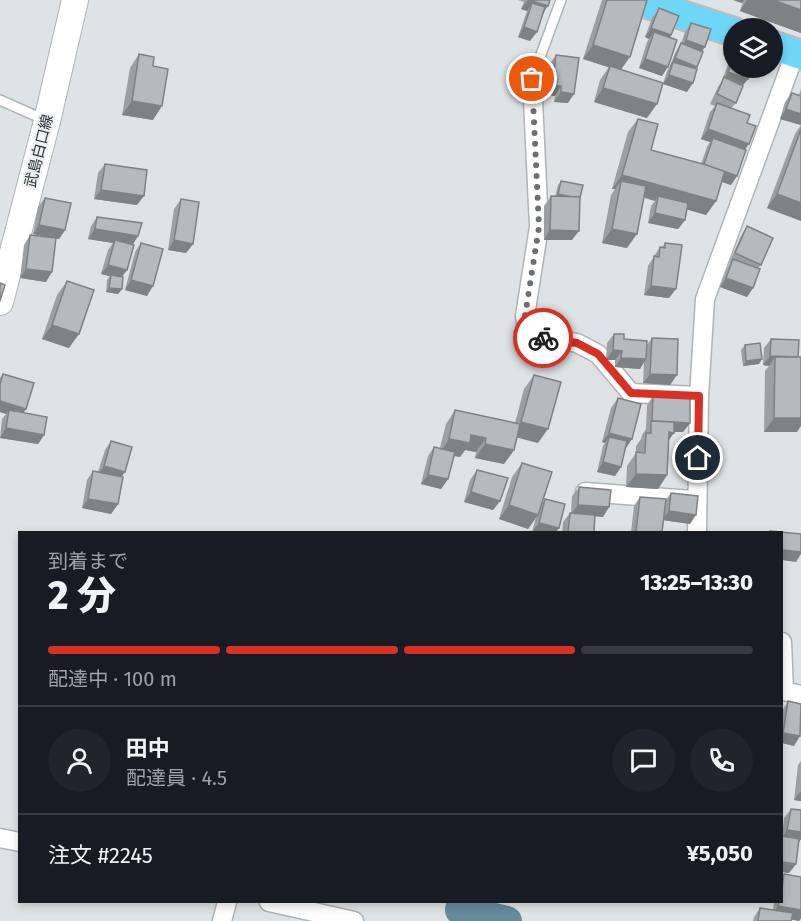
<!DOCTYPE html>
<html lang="ja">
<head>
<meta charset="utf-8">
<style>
	:root { --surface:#171b24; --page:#20242c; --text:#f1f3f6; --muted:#9ea1a6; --line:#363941; --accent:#d93025 }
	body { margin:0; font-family:"Fira Sans","Noto Sans JP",sans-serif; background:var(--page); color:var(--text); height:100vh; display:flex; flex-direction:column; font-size:22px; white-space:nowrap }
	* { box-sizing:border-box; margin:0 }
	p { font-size:20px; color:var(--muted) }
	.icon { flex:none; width:33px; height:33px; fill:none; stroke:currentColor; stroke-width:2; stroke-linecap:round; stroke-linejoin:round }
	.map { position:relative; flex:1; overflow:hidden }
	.details { position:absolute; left:18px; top:531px; width:765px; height:372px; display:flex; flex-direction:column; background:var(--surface); border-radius:0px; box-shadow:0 3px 9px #0003 }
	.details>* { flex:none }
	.fabs { position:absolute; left:723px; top:18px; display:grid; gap:12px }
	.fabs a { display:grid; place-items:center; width:60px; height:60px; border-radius:50%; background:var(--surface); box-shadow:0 3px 9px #0003; font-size:30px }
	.pin { position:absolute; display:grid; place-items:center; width:51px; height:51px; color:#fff; margin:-26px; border:3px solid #fff; border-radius:50%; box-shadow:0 2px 6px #0007 }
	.courier { position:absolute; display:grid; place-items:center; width:60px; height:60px; margin:-30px; border:4px solid #d93025; border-radius:50%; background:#fff; color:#222; box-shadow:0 2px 8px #0007 }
	.headline em { font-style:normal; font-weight:800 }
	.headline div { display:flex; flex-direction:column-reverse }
	.headline { display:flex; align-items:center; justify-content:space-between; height:102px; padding:0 30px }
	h1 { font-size:39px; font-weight:800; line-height:45px }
	.bar { display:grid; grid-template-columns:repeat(4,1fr); gap:9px 6px; align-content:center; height:72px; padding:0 30px }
	.bar i { height:8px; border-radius:4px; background:var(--line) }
	.bar .on { background:var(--accent) }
	.bar p { grid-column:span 4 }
	.line { display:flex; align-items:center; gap:15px; padding:0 30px; border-top:2px solid var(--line) }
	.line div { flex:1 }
	.round { display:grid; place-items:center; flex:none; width:63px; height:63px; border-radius:32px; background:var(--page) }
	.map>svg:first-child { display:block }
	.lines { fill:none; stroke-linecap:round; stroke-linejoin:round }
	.canal { stroke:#678c9c; stroke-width:18 }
	.river { stroke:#678c9c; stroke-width:30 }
	.service-casing { stroke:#afb4b6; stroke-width:12 }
	.minor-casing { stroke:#afb4b6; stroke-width:21 }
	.secondary-casing { stroke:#afb4b6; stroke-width:28 }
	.primary-casing { stroke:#bdbdbe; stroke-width:32 }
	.service { stroke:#fff; stroke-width:9 }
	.minor { stroke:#fff; stroke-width:18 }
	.secondary { stroke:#fff; stroke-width:26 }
	.primary { stroke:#6ed7f7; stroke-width:28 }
	.wall { fill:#9ca0a2 }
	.shaded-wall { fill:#7f8284 }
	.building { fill:#b5babc; stroke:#7f8284; stroke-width:1.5 }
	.done { stroke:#6d7071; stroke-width:6; stroke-dasharray:0 10.8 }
	.route { stroke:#d93025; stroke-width:8 }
	.labels { text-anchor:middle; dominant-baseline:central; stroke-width:4.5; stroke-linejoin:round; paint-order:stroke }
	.street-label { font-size:15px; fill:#303233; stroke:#ebf0f3 }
</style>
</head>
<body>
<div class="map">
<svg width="801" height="921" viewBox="0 0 801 921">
	<rect width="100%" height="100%" fill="#dee3e5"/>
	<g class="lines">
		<polyline class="canal" points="466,921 468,912"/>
		<polyline class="river" points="462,902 460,910 507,921"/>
		<g class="service-casing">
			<g id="service">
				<polyline points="532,79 561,0"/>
				<polyline points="0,100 45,120"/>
			</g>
		</g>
		<g class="minor-casing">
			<g id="minor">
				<polyline points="532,79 539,227 525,316 528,334 577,343 598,354 631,393 699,396"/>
				<polyline points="585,492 692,500"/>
				<polyline points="697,532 699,396 705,299 795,53"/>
				<polyline points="782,642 784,691 801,695"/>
				<polyline points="0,838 20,842"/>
				<polyline points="269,902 354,921"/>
				<polyline points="222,921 227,902"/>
			</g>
		</g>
		<g class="secondary-casing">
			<polyline id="secondary" points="0,302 47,121 75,0"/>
		</g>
		<g class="primary-casing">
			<g id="primary">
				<polyline points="636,0 734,32"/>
				<polyline points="772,45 801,55"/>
			</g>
		</g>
		<use href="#service" class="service"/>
		<use href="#minor" class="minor"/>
		<use href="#secondary" class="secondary"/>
		<use href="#primary" class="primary"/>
	</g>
	<g class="wall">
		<polygon points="518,0 550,0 530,41 518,37 527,11 521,9 524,2"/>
		<polygon points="602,0 647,0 621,70 647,118 594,102 600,80 609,67 583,59"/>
		<polygon points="733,0 801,0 801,33 740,11 743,1 742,3"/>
		<polygon points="659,8 671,35 670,38 662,76 639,68 647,42 649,39 645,37 652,18"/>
		<polygon points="691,23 702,51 687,92 663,84 667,71 669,68 675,53 681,43 685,32"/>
		<polygon points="734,47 734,68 743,86 736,103 731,108 747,123 746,149 737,176 731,185 721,182 716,201 706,215 687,209 685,220 678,229 648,223 651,206 655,201 644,197 627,248 602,243 611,195 615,189 612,189 628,132 638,119 651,150 701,164 707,147 710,142 701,139 710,112 715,106 710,104 718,87 722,81"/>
		<polygon points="139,54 153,120 122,115 130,68"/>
		<polygon points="556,55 568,103 554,102 555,96 550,95 550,89 546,89 549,65"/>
		<polygon points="801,89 801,221 767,208 795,134 801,125 780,119 785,102 792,93 799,95"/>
		<polygon points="105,164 137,205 94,199 98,173"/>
		<polygon points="561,181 580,198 572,240 544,240 544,206 551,196 555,197 558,185"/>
		<polygon points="45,198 65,230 59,239 56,239 46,282 20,278 24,245 30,235 48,237 33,234 38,207"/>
		<polygon points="181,199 193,244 186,253 168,250 174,209"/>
		<polygon points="97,217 138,236 132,245 127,270 122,277 122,289 118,294 106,292 107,280 110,276 101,274 108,250 113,243 88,239 91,226"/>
		<polygon points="747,226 761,265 758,268 753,288 747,297 720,287 727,269 730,263 729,263 741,236"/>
		<polygon points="141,243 147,296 125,290 135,252"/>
		<polygon points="665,243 669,298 644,295 648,266 660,247 662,247"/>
		<polygon points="67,281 69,348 42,339 57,295"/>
		<polygon points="614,334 624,339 647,345 652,338 670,385 643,383 644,362 640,369 615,367 615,360 606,360 607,343"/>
		<polygon points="771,339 797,432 764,432 765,371 769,366 763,365 764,348"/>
		<polygon points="745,345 759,364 743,366 741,350"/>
		<polygon points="3,374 26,409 23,413 44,435 38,444 0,438 2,419 6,414 0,412 0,378"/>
		<polygon points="534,375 538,443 517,437 514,450 504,464 475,458 476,452 465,450 460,457 454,456 448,479 441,489 421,484 428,456 434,447 440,448 446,424 455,410 515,423 524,389"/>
		<polygon points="653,396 690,423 683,432 674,432 669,440 667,475 658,489 626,487 627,466 636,453 636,446 641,439 642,435 646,429 647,405"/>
		<polygon points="618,398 625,448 621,467 615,476 597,472 603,446 605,443 602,442 611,408"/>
		<polygon points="111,441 122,476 118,504 111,514 82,508 87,480 93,471 98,472 105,450"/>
		<polygon points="522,463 541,505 545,499 559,528 556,532 532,532 536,517 528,529 499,519 512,477"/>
		<polygon points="477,470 500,501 493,510 464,502 470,480"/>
		<polygon points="579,487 609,507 603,517 595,516 594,532 562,532 563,522 570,513 571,513 572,496"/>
		<polygon points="671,493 690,524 663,520 662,532 631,532 634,506 640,497 665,501"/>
		<polygon points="788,701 794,746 782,743 782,711"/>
		<polygon points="801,761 801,801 794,800 798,765"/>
		<polygon points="791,809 801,810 801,839 799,842 796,864 789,873 782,872 782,835 784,818"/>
		<polygon points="784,874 801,877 801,918 799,921 792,919 791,921 753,921 754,917 760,908 773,910 774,902 782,902 782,878"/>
	</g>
	<g class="shaded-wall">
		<polygon points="528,0 529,0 548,6 541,15 532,3 527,11 521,9"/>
		<polygon points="733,0 744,0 742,3"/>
		<polygon points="747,0 773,0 801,10 801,33 740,11"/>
		<polygon points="524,27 537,32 530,41 518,37"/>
		<polygon points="651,28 671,35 665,45 654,32 649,39 645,37"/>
		<polygon points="686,40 705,47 699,56 679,50"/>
		<polygon points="593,45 630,57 620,71 583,59"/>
		<polygon points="675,58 697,67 690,76 673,62 669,67"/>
		<polygon points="645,59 668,67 662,76 639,68"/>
		<polygon points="728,72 748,79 741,88 724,79"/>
		<polygon points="669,75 693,83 687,92 663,84"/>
		<polygon points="553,80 557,80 550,89 546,89"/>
		<polygon points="556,86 561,86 555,96 550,95"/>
		<polygon points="603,88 657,104 647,118 594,102"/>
		<polygon points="561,92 574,94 568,103 554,102"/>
		<polygon points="132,101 162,106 153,120 122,115"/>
		<polygon points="786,109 801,114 801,125 780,119"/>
		<polygon points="708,129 749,144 742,154 713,138 710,142 701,139"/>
		<polygon points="704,164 737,176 731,185 697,173"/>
		<polygon points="622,175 716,201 706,215 657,201 658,196 655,201 619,190 621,181 615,189 612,189"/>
		<polygon points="101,190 144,196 137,205 94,199"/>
		<polygon points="558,194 580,198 555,198"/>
		<polygon points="777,194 801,203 801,221 767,208"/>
		<polygon points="655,213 685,220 678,229 648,223"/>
		<polygon points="39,225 65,230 59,239 33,234"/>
		<polygon points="95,229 138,236 132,246 115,240 113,243 88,239"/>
		<polygon points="612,229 637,234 627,248 602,243"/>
		<polygon points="550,230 579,231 572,240 544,240"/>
		<polygon points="174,240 193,244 186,253 168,250"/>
		<polygon points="108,265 127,270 120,279 101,274"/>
		<polygon points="26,269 52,272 46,282 20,278"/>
		<polygon points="726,278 753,288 747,297 720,287"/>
		<polygon points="131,280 153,286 147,296 125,290"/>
		<polygon points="651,286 676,289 669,298 644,295"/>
		<polygon points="109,288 122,289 118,294 106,292"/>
		<polygon points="52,325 79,334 69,348 42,339"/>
		<polygon points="613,350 622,351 615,360 606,360"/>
		<polygon points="770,356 798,357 775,357 769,366 763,365"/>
		<polygon points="621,358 646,359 640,369 615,367"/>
		<polygon points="762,359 759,364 743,366 746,361"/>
		<polygon points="650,374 677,375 670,385 643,383"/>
		<polygon points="0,401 26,409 20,418 9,410 6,414 0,412"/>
		<polygon points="774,418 801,418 801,426 797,432 764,432"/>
		<polygon points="521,422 548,429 538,443 511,436"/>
		<polygon points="652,422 690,423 683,432 651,432"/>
		<polygon points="6,428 44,435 38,444 0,438"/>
		<polygon points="669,432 674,433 664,447"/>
		<polygon points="609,433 632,439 626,448 609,437 605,443 602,442"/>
		<polygon points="471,435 486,438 476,452 465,450 460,457 440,453 449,439"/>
		<polygon points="485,444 514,450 504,464 475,458"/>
		<polygon points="603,462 621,467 615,476 597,472"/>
		<polygon points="104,466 125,472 118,482 97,476"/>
		<polygon points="636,474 667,475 658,489 626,487"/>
		<polygon points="428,475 448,479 441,489 421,484"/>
		<polygon points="471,492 500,501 493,510 464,502"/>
		<polygon points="88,499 118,504 111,514 82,508"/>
		<polygon points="509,505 538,515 528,529 499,519"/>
		<polygon points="578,505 609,507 603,517 571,514"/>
		<polygon points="669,511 696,515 690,524 662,520"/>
		<polygon points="539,523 559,528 556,532 532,532"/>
		<polygon points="782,550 801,552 801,554 796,562 782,560"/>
		<polygon points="783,733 800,736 794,746 782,743 782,734"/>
		<polygon points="801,791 801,801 794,800"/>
		<polygon points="787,830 801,832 801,839 799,842 782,839"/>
		<polygon points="782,862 796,864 789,873 782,872"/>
		<polygon points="778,906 801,910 801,918 799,921 772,916"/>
	</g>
	<g class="building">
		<polygon points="529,0 550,0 548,6"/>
		<polygon points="607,0 647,0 630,57 593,45"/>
		<polygon points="773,0 801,0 801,10"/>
		<polygon points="532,3 545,7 537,32 524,27"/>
		<polygon points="659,8 679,16 671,35 651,28"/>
		<polygon points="691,23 711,29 705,47 686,40"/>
		<polygon points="654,32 677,40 668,67 645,59"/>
		<polygon points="681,43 703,52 697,67 675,58"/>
		<polygon points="139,54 154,57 153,66 168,69 162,106 132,101"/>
		<polygon points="556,55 579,58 574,94 561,92 561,86 556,86 557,80 553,80"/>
		<polygon points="734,56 734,68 751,68 748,79 728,72"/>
		<polygon points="673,62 697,69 693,83 669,75"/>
		<polygon points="610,66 663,83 657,104 603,88"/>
		<polygon points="724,77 743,86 736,103 717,94"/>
		<polygon points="792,93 801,96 801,114 786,109"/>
		<polygon points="717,103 750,115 747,123 756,126 749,144 708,129"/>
		<polygon points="638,119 658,124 651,150 725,170 716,201 622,175"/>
		<polygon points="801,129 801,203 777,194"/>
		<polygon points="713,138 746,150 737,176 704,164"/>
		<polygon points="105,164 147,170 144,196 101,190"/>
		<polygon points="561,181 583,185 580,198 580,197 573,197 558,194"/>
		<polygon points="621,181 646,186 637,234 612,229"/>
		<polygon points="551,196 580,197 579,231 550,230"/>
		<polygon points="658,196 688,203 685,220 655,213"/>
		<polygon points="45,198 71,203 65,230 39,225"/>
		<polygon points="181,199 199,202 193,244 174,240"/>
		<polygon points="97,217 142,223 138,236 95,229"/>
		<polygon points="747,226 773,238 761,265 735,253"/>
		<polygon points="30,235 56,238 52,272 26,269"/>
		<polygon points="115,240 134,245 127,270 108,265"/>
		<polygon points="141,243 163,249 153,286 131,280"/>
		<polygon points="665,243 682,245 676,289 651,286 654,256 659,257 660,247 665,248"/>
		<polygon points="733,259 760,269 753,288 726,278"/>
		<polygon points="111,275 123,277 122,289 109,288"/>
		<polygon points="67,281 94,290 79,334 52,325"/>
		<polygon points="0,283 5,285 0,301"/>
		<polygon points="614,334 624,334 624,339 647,341 646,359 621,358 622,351 613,350"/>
		<polygon points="652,338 678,339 677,375 650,374"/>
		<polygon points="771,339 799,340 798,357 770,356"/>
		<polygon points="760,343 762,359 746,361 745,345"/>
		<polygon points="775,357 801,357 801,418 774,418"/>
		<polygon points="3,374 34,383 26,409 0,401 0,384"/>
		<polygon points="534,375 561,382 548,429 521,422"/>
		<polygon points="653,396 690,396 690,423 652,421"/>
		<polygon points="618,398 641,404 632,439 609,433"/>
		<polygon points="9,410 47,417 44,435 6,428"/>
		<polygon points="455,410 520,424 514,450 485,444 486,438 471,435 470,443 449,439"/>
		<polygon points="651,421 674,422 674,433 669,432 667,475 636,474 636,452 645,453 646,433 651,433"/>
		<polygon points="609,437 627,441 621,467 603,462"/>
		<polygon points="111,441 132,447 125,472 104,466"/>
		<polygon points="434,447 455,452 448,479 428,475"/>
		<polygon points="522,463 552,472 538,515 509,505"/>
		<polygon points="477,470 508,478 500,501 471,492"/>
		<polygon points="93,471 123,477 118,504 88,499"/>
		<polygon points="579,487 611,490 609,507 578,505"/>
		<polygon points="671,493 698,496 696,515 669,511"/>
		<polygon points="640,497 666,499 662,532 636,532"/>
		<polygon points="545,499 565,504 559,528 539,523"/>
		<polygon points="570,513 595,515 594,532 568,532"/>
		<polygon points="770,531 801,534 801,552 782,550 782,532 770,532"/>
		<polygon points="788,701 801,704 800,736 783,733"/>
		<polygon points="791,809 801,810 801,832 787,830"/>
		<polygon points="782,836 799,839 796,864 782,862"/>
		<polygon points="784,874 801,877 801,910 778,906 779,902 782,902 782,889"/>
		<polygon points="760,908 793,913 791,921 758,921"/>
	</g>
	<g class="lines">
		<polyline class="done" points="532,79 539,227 525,316 528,334 543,338"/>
		<polyline class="route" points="543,338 577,343 598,354 631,393 699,396 698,458"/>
	</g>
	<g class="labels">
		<g class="street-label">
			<text transform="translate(39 151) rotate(-76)">武島白口線</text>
		</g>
	</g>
</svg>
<div class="fabs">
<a><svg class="icon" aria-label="layers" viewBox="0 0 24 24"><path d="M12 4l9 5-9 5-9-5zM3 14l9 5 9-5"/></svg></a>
</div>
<div class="pin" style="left:532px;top:79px;background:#ea580c"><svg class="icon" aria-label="bag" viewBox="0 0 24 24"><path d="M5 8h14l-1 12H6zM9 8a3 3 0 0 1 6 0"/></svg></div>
<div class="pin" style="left:698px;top:458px;background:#1f2937"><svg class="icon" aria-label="home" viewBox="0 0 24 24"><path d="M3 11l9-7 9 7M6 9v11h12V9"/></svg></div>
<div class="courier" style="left:543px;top:338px"><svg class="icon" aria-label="bike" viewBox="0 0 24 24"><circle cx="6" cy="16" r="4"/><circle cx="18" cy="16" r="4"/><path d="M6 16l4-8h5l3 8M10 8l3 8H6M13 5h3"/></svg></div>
<section class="details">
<div class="headline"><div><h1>2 分</h1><p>到着まで</p></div><em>13:25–13:30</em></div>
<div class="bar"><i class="on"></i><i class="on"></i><i class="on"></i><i></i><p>配達中 · 100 m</p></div>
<div class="line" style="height:108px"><a class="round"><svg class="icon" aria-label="person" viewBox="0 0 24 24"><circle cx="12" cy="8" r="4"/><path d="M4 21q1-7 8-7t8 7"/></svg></a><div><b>田中</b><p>配達員 · 4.5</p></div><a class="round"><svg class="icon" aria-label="chat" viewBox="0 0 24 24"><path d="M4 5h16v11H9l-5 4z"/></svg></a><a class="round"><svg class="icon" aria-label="phone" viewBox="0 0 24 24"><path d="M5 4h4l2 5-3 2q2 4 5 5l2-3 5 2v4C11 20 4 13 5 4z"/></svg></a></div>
<div class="line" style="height:78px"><div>注文 #2245</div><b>¥5,050</b></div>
</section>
</div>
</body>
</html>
